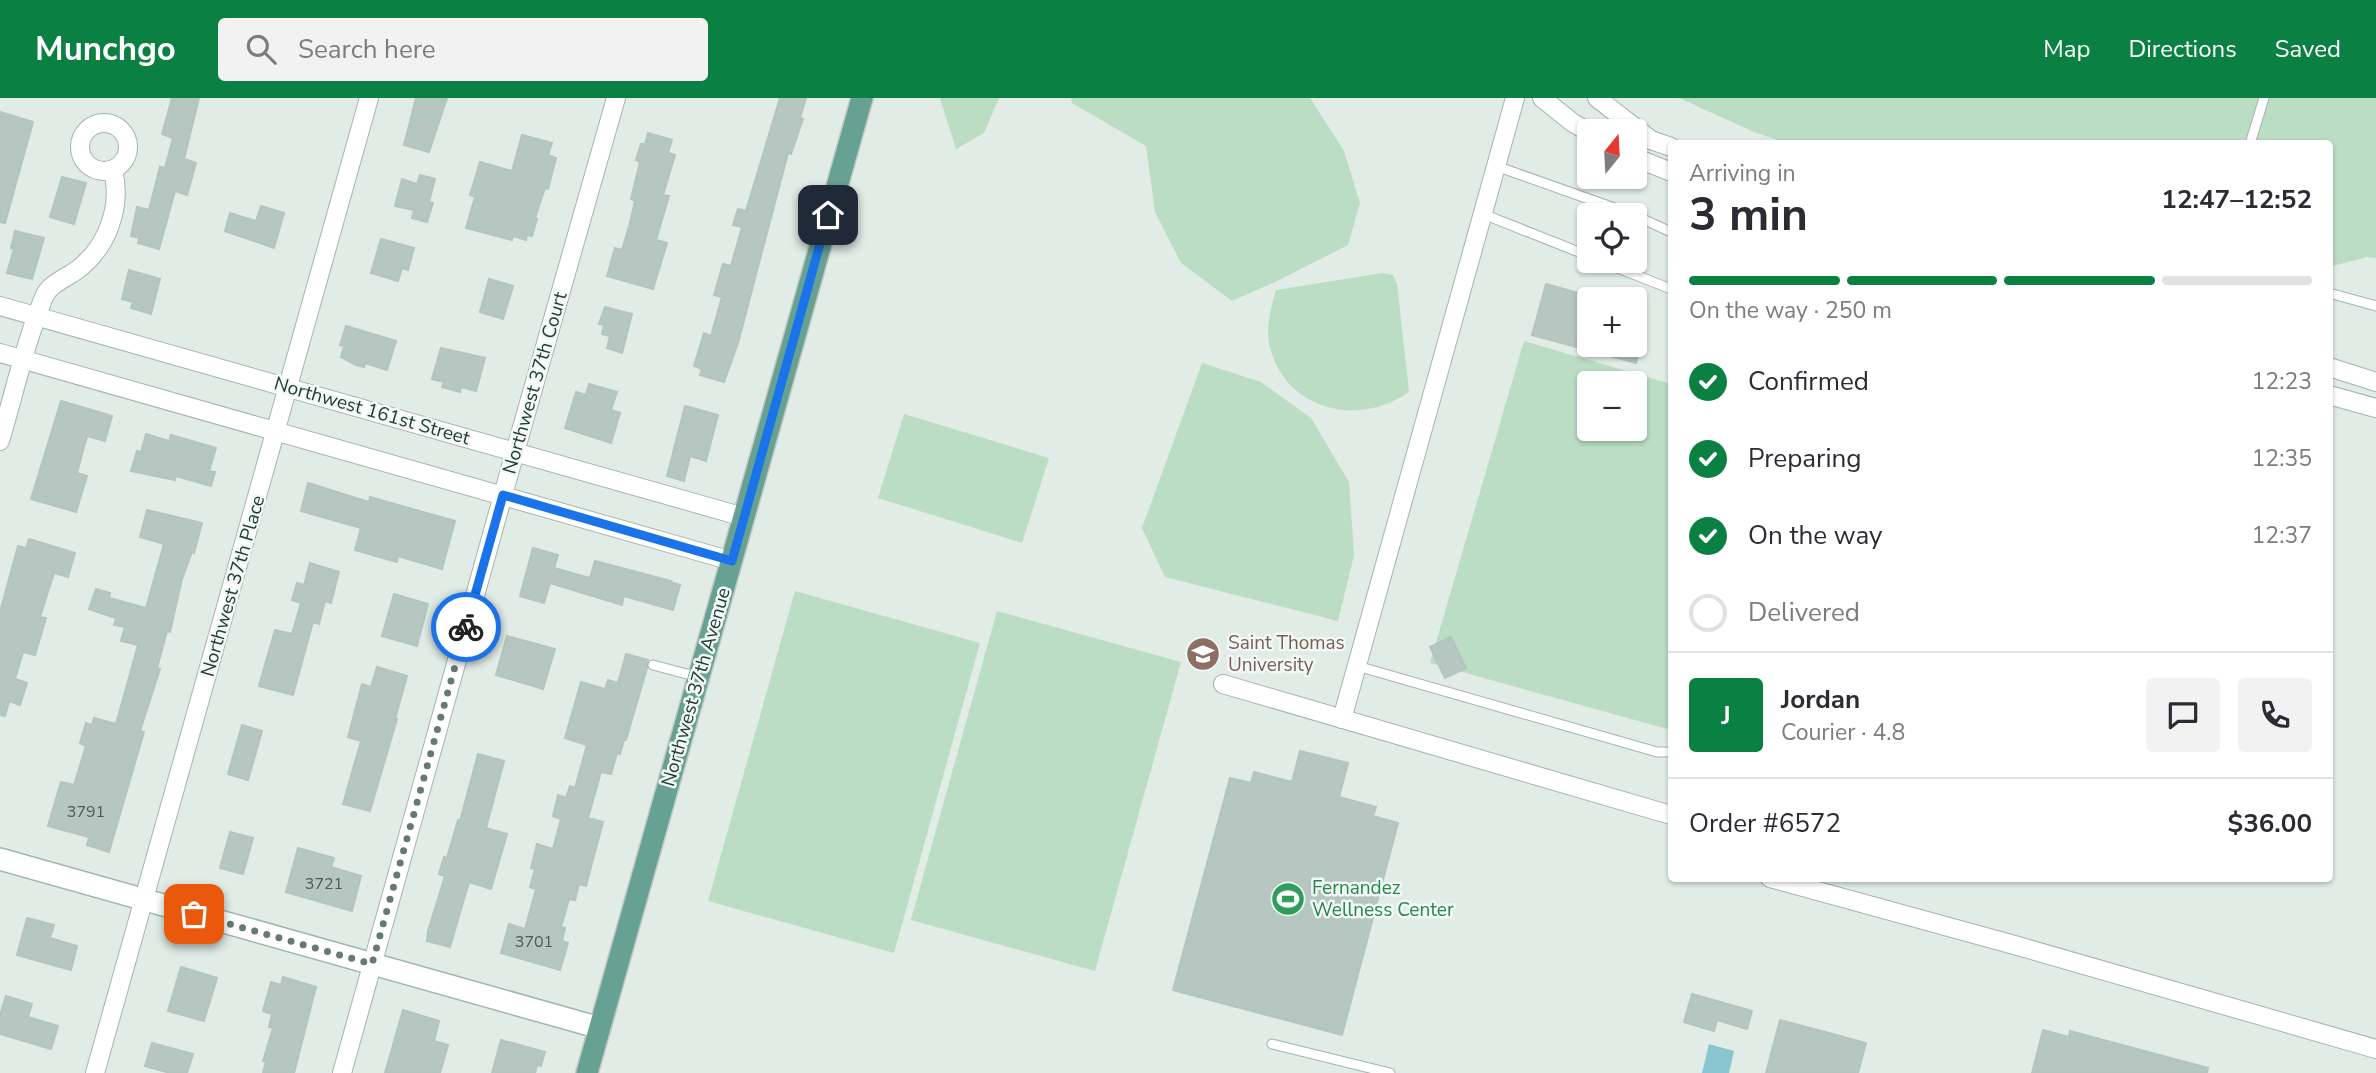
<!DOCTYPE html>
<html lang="en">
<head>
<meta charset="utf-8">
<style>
	:root { --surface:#fff; --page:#f2f2f3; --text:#2b2b33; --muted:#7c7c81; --line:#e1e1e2; --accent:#0b8043 }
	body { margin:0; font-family:"Nunito Sans",sans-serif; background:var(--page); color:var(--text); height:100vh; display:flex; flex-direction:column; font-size:26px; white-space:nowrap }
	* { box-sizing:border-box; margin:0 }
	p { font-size:23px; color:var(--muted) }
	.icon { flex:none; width:38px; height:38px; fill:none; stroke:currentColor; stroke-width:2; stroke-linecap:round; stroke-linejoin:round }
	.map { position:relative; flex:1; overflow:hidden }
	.panel { position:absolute; left:1668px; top:42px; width:665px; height:742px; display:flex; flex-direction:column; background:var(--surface); border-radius:7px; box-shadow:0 2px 5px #0004 }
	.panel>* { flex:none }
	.needle { width:46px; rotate:18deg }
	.fabs { position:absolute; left:1577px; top:21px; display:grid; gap:14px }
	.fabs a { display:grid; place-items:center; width:70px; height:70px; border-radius:7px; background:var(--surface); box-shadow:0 2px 5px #0004; font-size:35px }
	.pin { position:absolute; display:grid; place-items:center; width:60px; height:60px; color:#fff; margin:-30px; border-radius:14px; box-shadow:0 4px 10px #0006 }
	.courier { position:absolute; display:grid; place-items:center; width:70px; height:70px; margin:-35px; border:5px solid #1a73e8; border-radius:50%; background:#fff; color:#222; box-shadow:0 2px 9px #0007 }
	.head em { font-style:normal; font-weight:700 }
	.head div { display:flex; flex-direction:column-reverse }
	.head { display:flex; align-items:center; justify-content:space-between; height:119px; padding:0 21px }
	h1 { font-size:46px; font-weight:700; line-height:52px }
	.bar { display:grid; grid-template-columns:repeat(4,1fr); gap:10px 7px; align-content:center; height:84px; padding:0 21px }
	.bar i { height:9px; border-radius:5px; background:var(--line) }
	.bar .selected { background:var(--accent) }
	.bar p { grid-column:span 4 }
	.line { display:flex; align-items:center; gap:18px; padding:0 21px; border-top:2px solid var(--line) }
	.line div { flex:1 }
	.round { display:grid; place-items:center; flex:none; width:74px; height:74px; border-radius:7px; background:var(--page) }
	ol { padding:0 21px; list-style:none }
	li { display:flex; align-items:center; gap:21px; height:77px }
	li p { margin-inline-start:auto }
	li .icon { padding:7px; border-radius:50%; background:var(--accent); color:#fff; stroke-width:4 }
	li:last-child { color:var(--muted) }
	li i { width:38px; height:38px; border:4px solid var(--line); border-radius:50% }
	header { display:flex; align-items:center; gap:42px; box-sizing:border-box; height:98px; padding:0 35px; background:var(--accent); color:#fff }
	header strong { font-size:33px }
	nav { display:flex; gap:38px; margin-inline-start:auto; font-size:24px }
	.search { width:490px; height:63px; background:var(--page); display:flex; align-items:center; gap:18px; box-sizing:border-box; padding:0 24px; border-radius:7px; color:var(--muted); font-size:26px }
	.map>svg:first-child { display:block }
	.green { fill:#baddc3; fill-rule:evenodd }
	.water { fill:#89c6d1 }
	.building { fill:#b6c6c0; stroke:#b3c5be; stroke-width:2 }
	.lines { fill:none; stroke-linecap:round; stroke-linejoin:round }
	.lane-casing { stroke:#a4b4ae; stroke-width:11 }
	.street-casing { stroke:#a4b4ae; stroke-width:20 }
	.secondary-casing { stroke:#9fb7af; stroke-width:24 }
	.primary-casing { stroke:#c1c8c6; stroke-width:24 }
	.lane { stroke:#fff; stroke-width:9 }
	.street { stroke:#fff; stroke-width:18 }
	.secondary { stroke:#fff; stroke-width:21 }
	.primary { stroke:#66a191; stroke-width:21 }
	.done { stroke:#647a73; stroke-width:7; stroke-dasharray:0 12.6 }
	.route { stroke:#1a73e8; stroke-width:9 }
	.labels { text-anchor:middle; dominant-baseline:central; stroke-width:5; stroke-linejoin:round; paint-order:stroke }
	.number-label { font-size:16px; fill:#465e58 }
	.street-label { font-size:19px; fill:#213c35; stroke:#f1f8f5 }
	.education-label { font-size:19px; fill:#785e54; stroke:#f1f8f5; text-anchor:start }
	.leisure-label { font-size:19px; fill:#27864d; stroke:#f1f8f5; text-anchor:start }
</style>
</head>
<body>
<header>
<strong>Munchgo</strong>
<div class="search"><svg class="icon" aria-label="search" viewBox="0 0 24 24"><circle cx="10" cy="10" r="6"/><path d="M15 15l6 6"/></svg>Search here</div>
<nav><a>Map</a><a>Directions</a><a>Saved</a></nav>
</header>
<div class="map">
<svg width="2376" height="975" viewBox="0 0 2376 975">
	<rect width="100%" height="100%" fill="#e1ece7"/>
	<g class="green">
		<polygon points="940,0 999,0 984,35 956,51"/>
		<polygon points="1071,0 1310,0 1344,53 1360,105 1348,147 1275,184 1232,203 1181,165 1155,114 1146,48 1072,5"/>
		<polygon points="1679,0 2376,0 2376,160 2367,159 2329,169 2329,46 1786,45 1754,34"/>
		<path d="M 1382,175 L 1393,177 L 1397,186 L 1409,294 C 1357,331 1282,311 1269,245 C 1266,228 1271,209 1276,192 Z"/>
		<path d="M 1524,243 L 1671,286 L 1671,632 L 1430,565 ZM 1589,285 L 1634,285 L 1634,331 L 1589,331 Z"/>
		<polygon points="1202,265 1261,284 1311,320 1349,384 1354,457 1338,523 1165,479 1142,430"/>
		<polygon points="904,316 1049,360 1022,445 878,400"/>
		<polygon points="795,493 980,545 894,855 708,803"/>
		<polygon points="997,513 1181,564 1095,873 911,822"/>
	</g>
	<polygon class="water" points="1709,946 1734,953 1729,975 1702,975"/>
	<g class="building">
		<polygon points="172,0 199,0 184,61 196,65 187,97 175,93 159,151 138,145 139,140 131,138 137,109 149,112 160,69 165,70 173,40 162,36"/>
		<polygon points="416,0 447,0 429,54 404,47"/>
		<polygon points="780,0 806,0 800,20 803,21 791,56 788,55 738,245 724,284 700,277 702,271 694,268 704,235 711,238 722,199 714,197 723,166 731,168 742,129 733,127 738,111 746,113"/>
		<polygon points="0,14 33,24 5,125 0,124"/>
		<polygon points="648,35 672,42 668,55 675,57 663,97 669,98 656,142 667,145 653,191 607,178 615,150 622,152 630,125 635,103 631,101 640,64 636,62 641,46 645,46"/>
		<polygon points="522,37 552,45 548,57 556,60 548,91 545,90 535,120 537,121 532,138 527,137 526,142 513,138 512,142 466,130 475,99 470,97 480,64 512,73"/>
		<polygon points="420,77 435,81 429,104 433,105 427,124 412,120 414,112 395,108 402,81 417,86"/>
		<polygon points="62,79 86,85 74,126 50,119"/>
		<polygon points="261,108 284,115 274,150 225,133 230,115 256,123"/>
		<polygon points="15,133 44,140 32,181 7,175 14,151 11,150"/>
		<polygon points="381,141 414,150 408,172 402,170 398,183 371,175"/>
		<polygon points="129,172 160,181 151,216 131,210 133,204 122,201"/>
		<polygon points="489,181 513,188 503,221 480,214"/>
		<polygon points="1546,186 1589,198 1589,247 1641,247 1636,265 1532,237"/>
		<polygon points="605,209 632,216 622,255 607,250 610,238 602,236 604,227 599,226"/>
		<polygon points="346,228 396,243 387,272 365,265 364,269 356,267 341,259 344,248 340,247"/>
		<polygon points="441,250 485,260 476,293 461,289 460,294 442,289 444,284 432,281"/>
		<polygon points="589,286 617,294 611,312 620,315 611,345 565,330 576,294 586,297"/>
		<polygon points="61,303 112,318 105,343 87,338 77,375 87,378 76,414 31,401"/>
		<polygon points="685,308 718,317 706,363 690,358 684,383 667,378"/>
		<polygon points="146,336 169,343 171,337 216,350 209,373 215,374 211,388 176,378 175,382 131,373 137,353 141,354"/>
		<polygon points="308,385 369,404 370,399 455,423 442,471 398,458 397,464 355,452 361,430 301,413"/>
		<polygon points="147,412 202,425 194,455 192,454 182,481 170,534 167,533 157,570 160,571 140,633 144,634 109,754 87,747 89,739 48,728 61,684 74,687 86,648 80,645 86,625 92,627 94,620 116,626 138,547 121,543 125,529 114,527 116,520 89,511 96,491 110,495 109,500 146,510 164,446 140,439"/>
		<polygon points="29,441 75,455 68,479 54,475 40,519 46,520 35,557 23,554 15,581 27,585 20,607 9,603 5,618 0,617 0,514 18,448 26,450"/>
		<polygon points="533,450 558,457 554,470 590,480 595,463 671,483 670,484 680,487 673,512 624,498 622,507 550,485 544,505 520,498"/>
		<polygon points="310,465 339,474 331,505 325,503 319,526 313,524 293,597 259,588 275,532 292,536 301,505 292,502 297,485 304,487"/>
		<polygon points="394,496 428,506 417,548 382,538"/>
		<polygon points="507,538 555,551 543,591 496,577"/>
		<polygon points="1451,539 1466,570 1445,580 1430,549"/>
		<polygon points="626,556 648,562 647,570 626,642 624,642 620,656 617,655 611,676 601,674 588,720 603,724 586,788 579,786 575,802 569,801 561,829 565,830 562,843 568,845 560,872 501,855 509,826 525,831 536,791 530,789 535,771 531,770 537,746 553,751 561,721 553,718 558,697 566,700 570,688 575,690 587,647 565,640 581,584 605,591 608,582 618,585"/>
		<polygon points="377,569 407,578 395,621 397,621 370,713 343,706 361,643 348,639 362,586 371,589"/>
		<polygon points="242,627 262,633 248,682 228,676"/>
		<polygon points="1300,653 1348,665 1339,699 1376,709 1373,718 1398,725 1342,937 1173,892 1230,680 1251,685 1254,674 1292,684"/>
		<polygon points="478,656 504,663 486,730 507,736 491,791 469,784 450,849 427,843 428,833 445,778 439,776 444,759 447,760 458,722 460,723"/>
		<polygon points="230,734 253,740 243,776 220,770"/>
		<polygon points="298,750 334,760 331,769 361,778 352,813 286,794"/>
		<polygon points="27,820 54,827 50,840 77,848 71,872 17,857"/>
		<polygon points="181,869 217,880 204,923 168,913"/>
		<polygon points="283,879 316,889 294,975 263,975 266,963 263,963 273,930 269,929 272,916 263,913 271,884 281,887"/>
		<polygon points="1692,896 1752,913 1747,931 1717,922 1714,933 1684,924"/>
		<polygon points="6,898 32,906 28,919 58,928 51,951 0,936 0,917"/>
		<polygon points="403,912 439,923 434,943 448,947 440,975 385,975"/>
		<polygon points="1780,922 1866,945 1858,975 1766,975"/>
		<polygon points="2043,932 2069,939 2070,933 2208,970 2207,975 2032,975"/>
		<polygon points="501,942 545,954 541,968 537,967 535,975 492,975"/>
		<polygon points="152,945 193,956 187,975 170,975 145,968"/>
	</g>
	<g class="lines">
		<g class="lane-casing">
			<g id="lane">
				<polyline points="2250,46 2264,0"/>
				<polyline points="1496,68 1634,117"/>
				<polyline points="1483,116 1589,158"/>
				<polyline points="1634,117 1671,134"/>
				<polyline points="1600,163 1671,191"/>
				<polyline points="2329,195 2376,208"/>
				<polyline points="653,567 698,579"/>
				<polyline points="1357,568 1657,654 1671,654"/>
				<polyline points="1272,946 1390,975"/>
			</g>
		</g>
		<g class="street-casing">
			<g id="street">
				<polyline points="1542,0 1573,25 1589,34"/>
				<polyline points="1597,0 1651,42 1671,49"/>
				<circle cx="104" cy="49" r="24"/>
				<polyline points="1634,59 1671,74"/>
				<polyline points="0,208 744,419"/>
				<polyline points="0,255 732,463"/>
				<polyline points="2329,269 2376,284"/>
				<polyline points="2329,297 2376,310"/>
				<path d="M 0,343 C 14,296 25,245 44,199 C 49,186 66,180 77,172 C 108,149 122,108 113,72"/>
				<polyline points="1223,586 1671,717"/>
				<polyline points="1342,621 1515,0"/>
				<polyline points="1770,780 2018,848 2376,951"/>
				<polyline points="95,975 369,0"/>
				<polyline points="342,975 515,354 616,0"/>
			</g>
		</g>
		<g class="secondary-casing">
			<polyline id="secondary" points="0,761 600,930"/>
		</g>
		<g class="primary-casing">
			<polyline id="primary" points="587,975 862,0"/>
		</g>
		<use href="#lane" class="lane"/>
		<use href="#street" class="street"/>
		<use href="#secondary" class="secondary"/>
		<use href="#primary" class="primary"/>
	</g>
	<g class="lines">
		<polyline class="done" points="194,816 372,866 466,529"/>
		<polyline class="route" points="466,529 503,397 732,463 828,117"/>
	</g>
	<defs>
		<g id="university-disc" transform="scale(1.75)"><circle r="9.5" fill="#8d6e63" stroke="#f1f8f5"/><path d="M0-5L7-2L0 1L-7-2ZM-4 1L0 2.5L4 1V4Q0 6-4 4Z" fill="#fff"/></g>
		<g id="stadium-disc" transform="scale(1.75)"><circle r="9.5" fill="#2e9e5b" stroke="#f1f8f5"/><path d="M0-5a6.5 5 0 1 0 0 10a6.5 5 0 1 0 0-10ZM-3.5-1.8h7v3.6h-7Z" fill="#fff"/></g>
	</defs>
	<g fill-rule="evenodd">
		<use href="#university-disc" x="1203" y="556"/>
		<use href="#stadium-disc" x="1288" y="801"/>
	</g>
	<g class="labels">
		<g class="number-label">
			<text x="86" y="714">3791</text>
			<text x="324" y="786">3721</text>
			<text x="534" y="844">3701</text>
		</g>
		<g class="street-label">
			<text transform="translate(535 285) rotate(-74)">Northwest 37th Court</text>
			<text transform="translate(372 313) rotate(16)">Northwest 161st Street</text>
			<text transform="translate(233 488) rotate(-74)">Northwest 37th Place</text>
			<text transform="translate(696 589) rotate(-74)">Northwest 37th Avenue</text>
		</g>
		<g class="education-label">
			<text x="1228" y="545">Saint Thomas<tspan x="1228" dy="22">University</tspan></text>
		</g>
		<g class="leisure-label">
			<text x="1312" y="790">Fernandez<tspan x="1312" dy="22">Wellness Center</tspan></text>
		</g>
	</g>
</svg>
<div class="fabs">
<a><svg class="needle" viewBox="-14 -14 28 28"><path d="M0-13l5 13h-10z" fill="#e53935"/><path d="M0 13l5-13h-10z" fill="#7c7c81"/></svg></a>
<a><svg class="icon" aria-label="locate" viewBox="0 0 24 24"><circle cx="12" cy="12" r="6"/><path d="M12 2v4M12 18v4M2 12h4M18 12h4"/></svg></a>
<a>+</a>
<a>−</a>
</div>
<div class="pin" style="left:194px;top:816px;background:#ea580c"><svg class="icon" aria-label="bag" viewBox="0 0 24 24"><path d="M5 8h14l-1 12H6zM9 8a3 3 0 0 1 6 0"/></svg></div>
<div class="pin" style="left:828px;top:117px;background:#1f2937"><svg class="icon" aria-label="home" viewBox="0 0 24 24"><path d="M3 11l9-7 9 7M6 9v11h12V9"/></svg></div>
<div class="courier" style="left:466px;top:529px"><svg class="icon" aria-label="bike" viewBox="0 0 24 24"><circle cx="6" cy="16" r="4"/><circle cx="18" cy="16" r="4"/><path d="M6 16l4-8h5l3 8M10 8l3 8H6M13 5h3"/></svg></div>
<section class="panel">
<div class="head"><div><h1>3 min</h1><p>Arriving in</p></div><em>12:47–12:52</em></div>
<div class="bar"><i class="selected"></i><i class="selected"></i><i class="selected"></i><i></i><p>On the way · 250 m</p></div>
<ol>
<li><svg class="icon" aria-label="check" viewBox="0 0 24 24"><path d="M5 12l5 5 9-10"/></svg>Confirmed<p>12:23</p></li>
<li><svg class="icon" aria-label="check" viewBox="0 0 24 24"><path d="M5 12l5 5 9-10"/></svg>Preparing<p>12:35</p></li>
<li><svg class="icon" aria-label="check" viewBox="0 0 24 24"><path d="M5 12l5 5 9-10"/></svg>On the way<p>12:37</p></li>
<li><i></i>Delivered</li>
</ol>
<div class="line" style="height:126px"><b class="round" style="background:var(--accent);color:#fff">J</b><div><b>Jordan</b><p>Courier · 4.8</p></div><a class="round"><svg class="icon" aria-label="chat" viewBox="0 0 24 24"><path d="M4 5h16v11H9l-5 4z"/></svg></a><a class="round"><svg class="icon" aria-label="phone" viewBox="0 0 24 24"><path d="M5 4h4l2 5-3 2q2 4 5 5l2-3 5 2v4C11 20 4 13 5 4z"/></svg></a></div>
<div class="line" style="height:91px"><div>Order #6572</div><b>$36.00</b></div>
</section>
</div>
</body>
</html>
